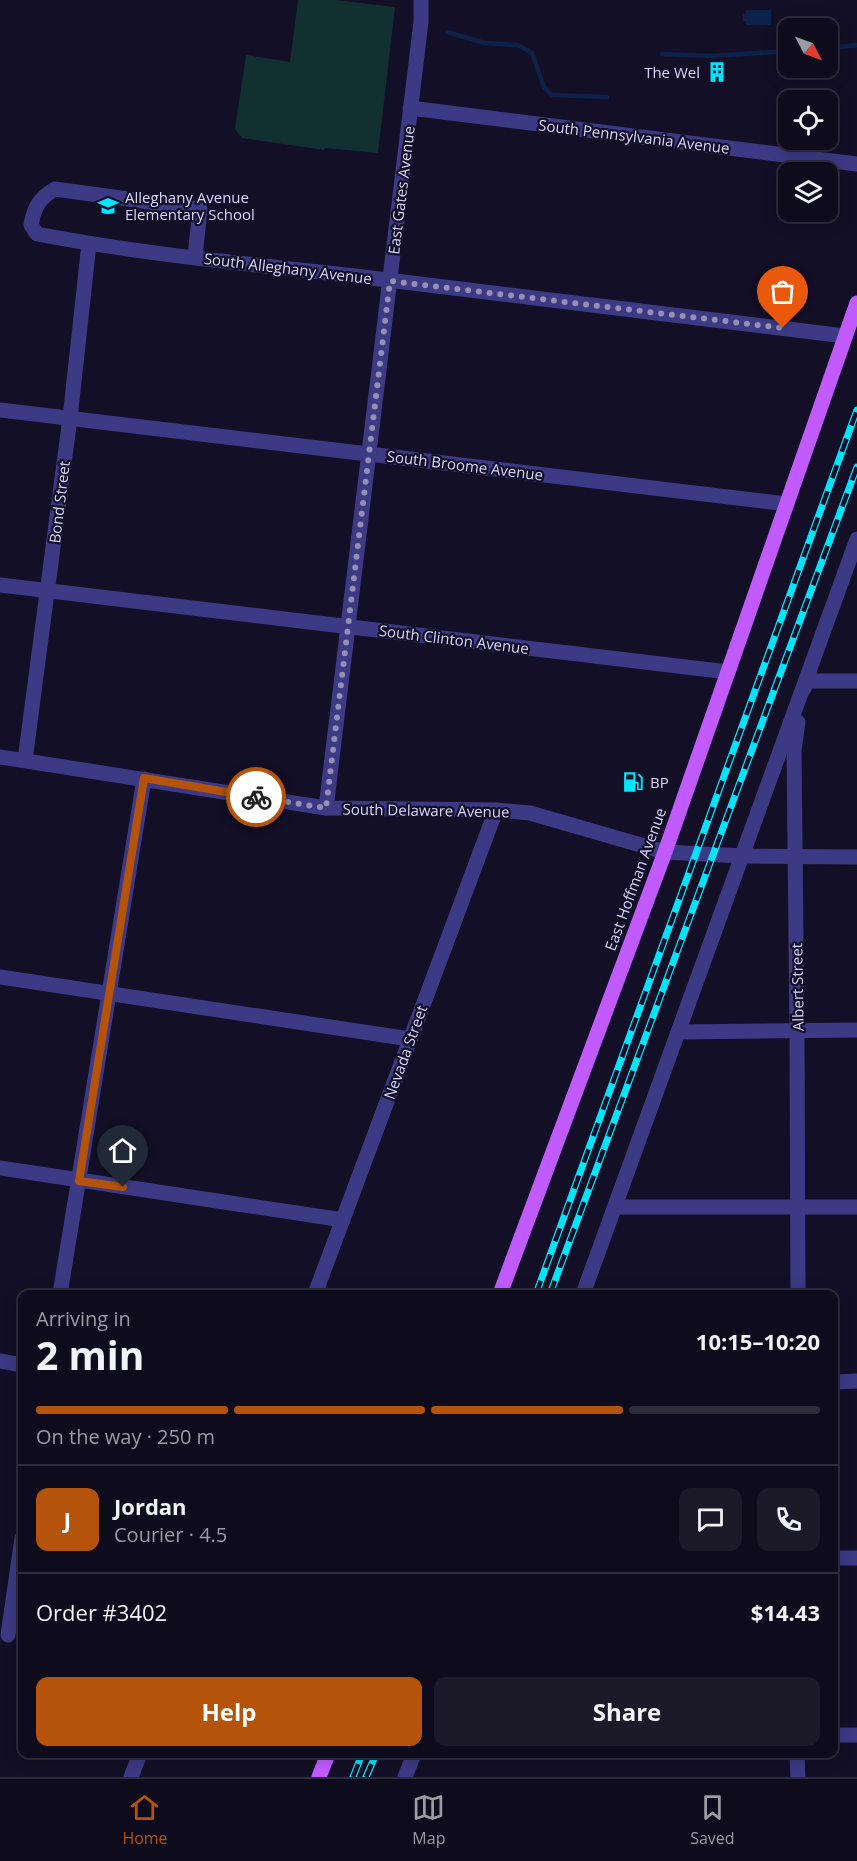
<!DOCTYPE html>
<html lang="en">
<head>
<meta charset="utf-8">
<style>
	:root { --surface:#0e0b1c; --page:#1c1929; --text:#f1f3f6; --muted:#9b9ba3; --line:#2e2b3b; --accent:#b45309 }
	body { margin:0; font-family:"Open Sans",sans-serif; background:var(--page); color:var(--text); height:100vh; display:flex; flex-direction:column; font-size:22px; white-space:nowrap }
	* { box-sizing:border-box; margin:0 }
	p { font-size:20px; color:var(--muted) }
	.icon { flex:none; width:33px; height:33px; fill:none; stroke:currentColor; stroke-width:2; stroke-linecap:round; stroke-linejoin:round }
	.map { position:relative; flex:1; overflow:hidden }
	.details { position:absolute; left:18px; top:1290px; width:820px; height:468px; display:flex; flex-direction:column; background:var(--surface); border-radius:12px; box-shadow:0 3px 15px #0003,0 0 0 2px var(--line) }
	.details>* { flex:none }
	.needle { width:39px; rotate:131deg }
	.tools { position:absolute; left:778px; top:18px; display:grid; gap:12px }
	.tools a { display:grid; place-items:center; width:60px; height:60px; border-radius:12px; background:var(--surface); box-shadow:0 3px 15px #0003,0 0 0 2px var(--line); font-size:30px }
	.pin { position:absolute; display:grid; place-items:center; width:51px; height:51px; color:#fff; margin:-62px -26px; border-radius:50% 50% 50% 0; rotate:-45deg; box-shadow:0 0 6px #0007 }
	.pin .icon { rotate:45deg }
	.courier { position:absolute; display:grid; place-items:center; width:60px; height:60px; margin:-30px; border:4px solid #b45309; border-radius:50%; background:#fff; color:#222; box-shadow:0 2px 8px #0007 }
	.headline em { font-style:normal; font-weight:700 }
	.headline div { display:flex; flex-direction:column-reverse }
	.headline { display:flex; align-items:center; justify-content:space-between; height:102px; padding:0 18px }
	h1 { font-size:39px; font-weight:700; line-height:45px }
	.bar { display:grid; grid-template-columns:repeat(4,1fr); gap:9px 6px; align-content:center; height:72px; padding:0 18px }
	.bar i { height:8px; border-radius:4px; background:var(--line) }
	.bar .selected { background:var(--accent) }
	.bar p { grid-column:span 4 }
	.line { display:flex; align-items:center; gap:15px; padding:0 18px; border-top:2px solid var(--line) }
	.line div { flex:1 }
	.round { display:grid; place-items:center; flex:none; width:63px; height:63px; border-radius:12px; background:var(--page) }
	.cta { display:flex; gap:12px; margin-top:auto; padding:12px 18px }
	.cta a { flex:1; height:69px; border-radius:12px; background:var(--accent); color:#fff; font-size:24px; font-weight:700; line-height:69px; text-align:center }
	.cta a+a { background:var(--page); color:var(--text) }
	.tab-bar { display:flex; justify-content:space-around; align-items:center; height:84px; border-top:2px solid var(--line); background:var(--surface); font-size:16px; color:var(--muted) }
	.tab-bar a { display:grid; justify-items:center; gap:3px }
	.tab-bar .selected { color:var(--accent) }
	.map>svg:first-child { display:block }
	.green { fill:#12302f }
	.water { fill:#0c2248 }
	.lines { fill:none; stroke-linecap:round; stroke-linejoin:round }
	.stream { stroke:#0c2248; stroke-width:4.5 }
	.minor { stroke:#3d3a85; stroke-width:15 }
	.major { stroke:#c25bff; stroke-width:15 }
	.rail-casing { stroke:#00e5ff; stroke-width:7 }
	.rail { stroke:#130f26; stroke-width:4.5; stroke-dasharray:14; stroke-linecap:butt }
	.done { stroke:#948fb3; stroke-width:6; stroke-dasharray:0 10.8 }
	.route { stroke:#b45309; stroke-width:8 }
	.labels { text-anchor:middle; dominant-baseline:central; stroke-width:4.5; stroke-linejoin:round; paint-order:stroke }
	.poi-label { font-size:15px; fill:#d9d4ff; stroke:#130f26; text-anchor:start }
	.street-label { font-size:15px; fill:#d9d4ff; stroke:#130f26 }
</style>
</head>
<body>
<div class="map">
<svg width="857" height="1777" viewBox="0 0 857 1777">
	<rect width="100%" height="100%" fill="#130f26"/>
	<polygon class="green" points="298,0 335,0 395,7 378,153 325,148 324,150 242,138 235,129 246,55 290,62"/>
	<polygon class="water" points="746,10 771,10 771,25 746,25 746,21 743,21 743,14 746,14"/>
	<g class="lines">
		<g class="stream">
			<polyline points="447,32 485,43 518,45 532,53 544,87 552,95 607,97"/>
			<polyline points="828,48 857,45"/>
			<polyline points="662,54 711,56 789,51"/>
		</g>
		<g class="minor">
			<polyline points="410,108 857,164"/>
			<path d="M 195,257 L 200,209 L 55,189 C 39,198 34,208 31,225 L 37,234 C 142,254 249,264 355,276 C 518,296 682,316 845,336"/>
			<polyline points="0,410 787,504"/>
			<polyline points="0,585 728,672"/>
			<polyline points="804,689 806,681 857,681"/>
			<polyline points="0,757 326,808 496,810 530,813 665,852 743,856 857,857"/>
			<polyline points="25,760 70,418 89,244"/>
			<polyline points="326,808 421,22 421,0"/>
			<polyline points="0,977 410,1039"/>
			<polyline points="678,1032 857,1030"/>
			<polyline points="0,1168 343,1220"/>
			<polyline points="615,1207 857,1207"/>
			<polyline points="60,1294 144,779"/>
			<polyline points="315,1294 496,810"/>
			<polyline points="583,1294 857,539"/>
			<polyline points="798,1294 797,1031 794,750 798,722"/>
			<polyline points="0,1361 22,1365"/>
			<polyline points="834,1382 857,1381"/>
			<polyline points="834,1558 857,1558"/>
			<polyline points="8,1635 22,1538"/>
			<polyline points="834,1735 857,1735"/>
			<polyline points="797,1754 798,1777"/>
			<polyline points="131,1777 140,1754"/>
			<polyline points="405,1777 414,1754"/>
		</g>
		<g class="major">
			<polyline points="500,1294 665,852 857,303"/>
			<polyline points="319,1777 328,1754"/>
		</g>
		<g class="rail-casing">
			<g id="rail">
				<polyline points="536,1294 857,410"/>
				<polyline points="550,1294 857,467"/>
				<polyline points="353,1777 362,1754"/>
				<polyline points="366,1777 376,1754"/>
			</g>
		</g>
		<use href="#rail" class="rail"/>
	</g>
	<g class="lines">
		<polyline class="done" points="256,797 326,808 390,281 783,328"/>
		<polyline class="route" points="123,1187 79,1181 144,778 256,797"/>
	</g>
	<defs>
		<g id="building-bare" transform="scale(1.62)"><path d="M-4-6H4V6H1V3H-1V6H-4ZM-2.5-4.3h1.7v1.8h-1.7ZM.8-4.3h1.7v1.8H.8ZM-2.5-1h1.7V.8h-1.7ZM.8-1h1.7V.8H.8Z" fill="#00e5ff" stroke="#130f26" stroke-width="2.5" paint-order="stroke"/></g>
		<g id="school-bare" transform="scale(1.62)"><path d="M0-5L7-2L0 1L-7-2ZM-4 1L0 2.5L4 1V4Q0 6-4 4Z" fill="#00e5ff" stroke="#130f26" stroke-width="2.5" paint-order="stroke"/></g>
		<g id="fuel-bare" transform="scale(1.62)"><path d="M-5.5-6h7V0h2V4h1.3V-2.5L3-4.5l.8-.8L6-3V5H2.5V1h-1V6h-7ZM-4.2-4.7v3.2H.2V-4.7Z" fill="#00e5ff" stroke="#130f26" stroke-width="2.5" paint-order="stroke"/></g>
	</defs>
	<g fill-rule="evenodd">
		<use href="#building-bare" x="717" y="72"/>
		<use href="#school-bare" x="108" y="206"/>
		<use href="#fuel-bare" x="633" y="782"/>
	</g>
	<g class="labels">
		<g class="poi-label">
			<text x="700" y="72" text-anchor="end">The Wel</text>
			<text x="125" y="197">Alleghany Avenue<tspan x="125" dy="17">Elementary School</tspan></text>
			<text x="650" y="782">BP</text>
		</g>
		<g class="street-label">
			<text transform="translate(634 136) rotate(7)">South Pennsylvania Avenue</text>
			<text transform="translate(401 190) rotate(-83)">East Gates Avenue</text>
			<text transform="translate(288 268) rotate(7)">South Alleghany Avenue</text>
			<text transform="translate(465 465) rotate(7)">South Broome Avenue</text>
			<text transform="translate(59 502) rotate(-83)">Bond Street</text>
			<text transform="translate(454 639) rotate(7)">South Clinton Avenue</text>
			<text transform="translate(426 810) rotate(1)">South Delaware Avenue</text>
			<text transform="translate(635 879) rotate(-70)">East Hoffman Avenue</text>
			<text transform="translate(797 987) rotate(-91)">Albert Street</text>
			<text transform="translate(405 1052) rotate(-70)">Nevada Street</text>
		</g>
	</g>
</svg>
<div class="tools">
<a><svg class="needle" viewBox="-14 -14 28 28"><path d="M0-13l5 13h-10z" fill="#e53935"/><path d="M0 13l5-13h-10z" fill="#9b9ba3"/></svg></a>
<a><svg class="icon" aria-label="locate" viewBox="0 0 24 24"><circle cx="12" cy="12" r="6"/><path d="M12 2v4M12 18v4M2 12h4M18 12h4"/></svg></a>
<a><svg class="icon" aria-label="layers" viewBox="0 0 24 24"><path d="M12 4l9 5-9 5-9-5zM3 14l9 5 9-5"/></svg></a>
</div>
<div class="pin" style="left:783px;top:328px;background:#ea580c"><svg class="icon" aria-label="bag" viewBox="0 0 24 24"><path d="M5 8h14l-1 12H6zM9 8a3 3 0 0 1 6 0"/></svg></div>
<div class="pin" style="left:123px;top:1187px;background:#1f2937"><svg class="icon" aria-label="home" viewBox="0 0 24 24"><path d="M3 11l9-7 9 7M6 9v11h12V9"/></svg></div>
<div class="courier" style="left:256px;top:797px"><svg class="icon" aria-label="bike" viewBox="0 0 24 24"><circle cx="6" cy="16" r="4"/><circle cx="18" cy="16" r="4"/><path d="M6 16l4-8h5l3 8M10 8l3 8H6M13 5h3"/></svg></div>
<section class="details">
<div class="headline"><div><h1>2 min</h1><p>Arriving in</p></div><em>10:15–10:20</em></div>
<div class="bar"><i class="selected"></i><i class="selected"></i><i class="selected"></i><i></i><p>On the way · 250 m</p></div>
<div class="line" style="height:108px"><b class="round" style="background:var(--accent);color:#fff">J</b><div><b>Jordan</b><p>Courier · 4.5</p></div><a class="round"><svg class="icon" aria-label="chat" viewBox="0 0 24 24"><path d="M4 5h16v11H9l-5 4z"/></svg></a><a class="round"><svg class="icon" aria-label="phone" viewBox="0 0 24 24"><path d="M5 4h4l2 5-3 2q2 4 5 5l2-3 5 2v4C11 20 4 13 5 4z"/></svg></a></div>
<div class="line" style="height:78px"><div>Order #3402</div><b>$14.43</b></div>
<div class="cta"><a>Help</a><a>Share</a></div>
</section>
</div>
<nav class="tab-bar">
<a class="selected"><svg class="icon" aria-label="home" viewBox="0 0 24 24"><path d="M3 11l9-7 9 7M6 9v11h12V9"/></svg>Home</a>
<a><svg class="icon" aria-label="map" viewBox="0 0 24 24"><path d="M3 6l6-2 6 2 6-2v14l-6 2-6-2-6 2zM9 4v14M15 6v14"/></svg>Map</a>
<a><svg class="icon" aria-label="saved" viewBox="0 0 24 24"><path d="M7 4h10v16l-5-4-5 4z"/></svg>Saved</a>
</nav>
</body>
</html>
